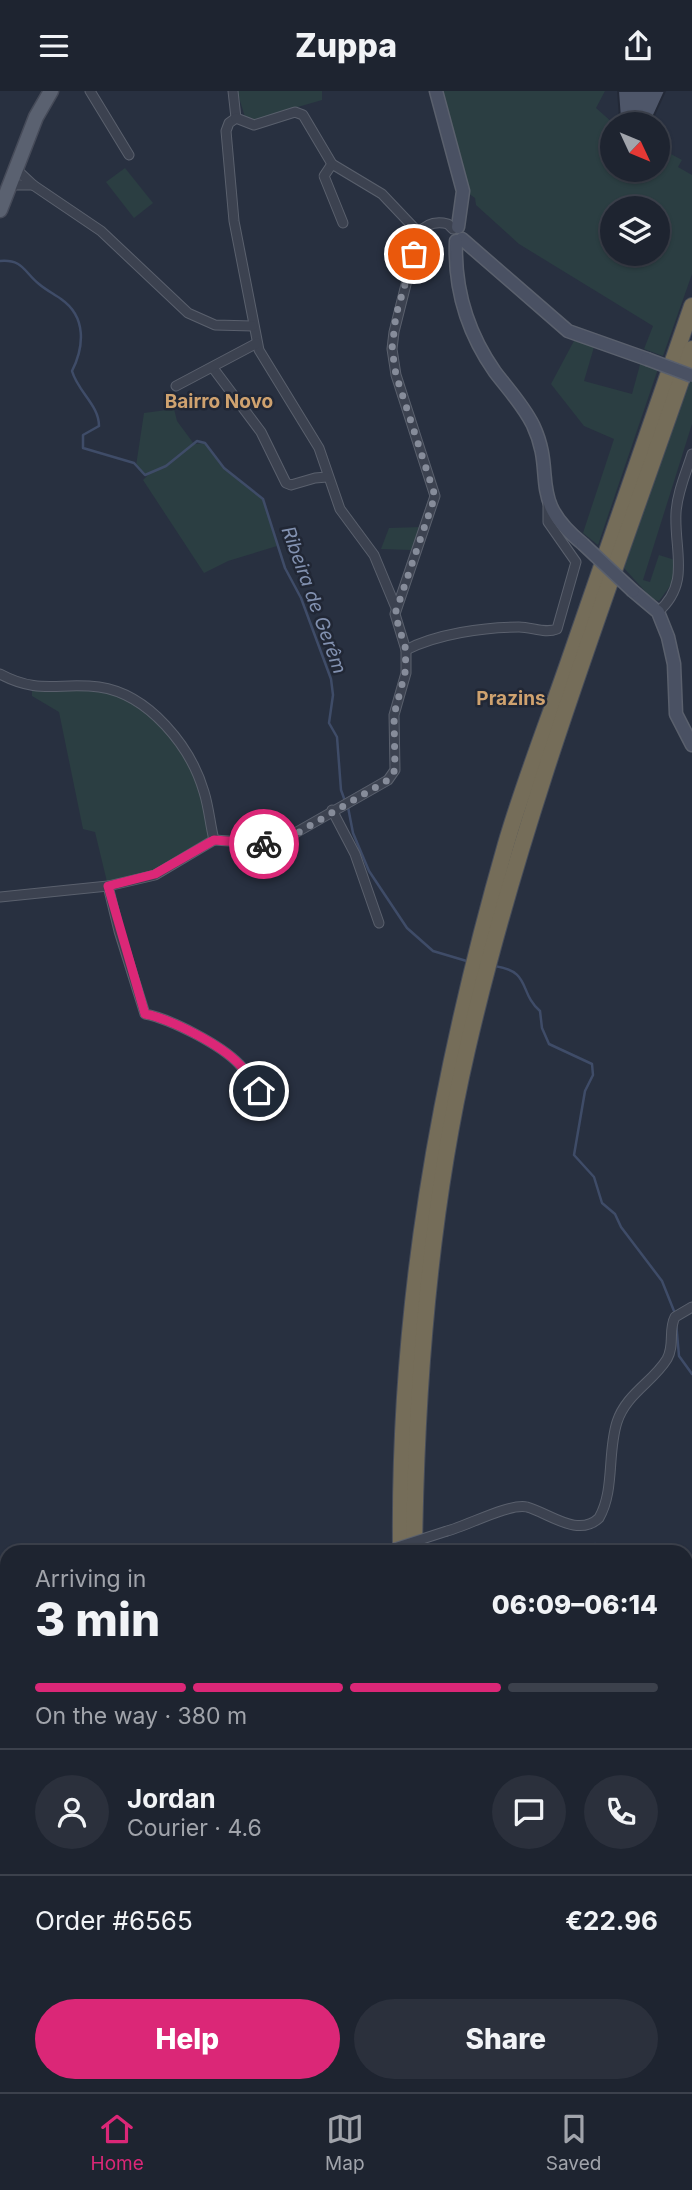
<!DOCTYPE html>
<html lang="en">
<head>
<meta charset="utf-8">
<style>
	:root { --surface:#1e2430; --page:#2b303c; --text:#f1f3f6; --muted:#a1a4ab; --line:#3c414c; --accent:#db2777 }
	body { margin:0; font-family:Inter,sans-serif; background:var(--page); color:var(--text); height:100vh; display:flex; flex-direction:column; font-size:26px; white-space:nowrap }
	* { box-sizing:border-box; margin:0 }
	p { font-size:23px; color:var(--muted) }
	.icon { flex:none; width:38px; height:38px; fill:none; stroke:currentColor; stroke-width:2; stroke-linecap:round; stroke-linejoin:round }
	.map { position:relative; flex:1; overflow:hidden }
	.details { position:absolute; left:0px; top:1454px; width:693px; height:548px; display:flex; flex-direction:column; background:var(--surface); border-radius:21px 21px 0 0; box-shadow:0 2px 5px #0004,0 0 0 2px var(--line) }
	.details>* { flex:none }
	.needle { width:46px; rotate:134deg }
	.controls { position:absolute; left:600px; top:21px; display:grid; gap:14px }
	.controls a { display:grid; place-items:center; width:70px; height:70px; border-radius:50%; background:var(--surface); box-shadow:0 2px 5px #0004,0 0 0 2px var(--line); font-size:35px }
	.pin { position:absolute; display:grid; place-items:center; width:60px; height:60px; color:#fff; margin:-30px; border:4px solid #fff; border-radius:50%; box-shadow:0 2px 7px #0007 }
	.courier { position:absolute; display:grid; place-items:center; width:70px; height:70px; margin:-35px; border:5px solid #db2777; border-radius:50%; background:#fff; color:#222; box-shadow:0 2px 9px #0007 }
	.headline em { font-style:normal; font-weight:800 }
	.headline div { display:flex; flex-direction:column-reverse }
	.headline { display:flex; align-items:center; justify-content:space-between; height:119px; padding:0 35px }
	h1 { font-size:46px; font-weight:800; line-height:52px }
	.bar { display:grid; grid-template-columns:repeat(4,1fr); gap:10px 7px; align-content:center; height:84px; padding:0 35px }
	.bar i { height:9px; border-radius:5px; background:var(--line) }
	.bar .current { background:var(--accent) }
	.bar p { grid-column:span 4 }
	.line { display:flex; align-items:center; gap:18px; padding:0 35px; border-top:2px solid var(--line) }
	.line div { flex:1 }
	.round { display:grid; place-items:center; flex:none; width:74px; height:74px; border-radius:37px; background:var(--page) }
	.primary-button { display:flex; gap:14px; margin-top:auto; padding:14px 35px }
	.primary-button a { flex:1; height:80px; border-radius:42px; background:var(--accent); color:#fff; font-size:28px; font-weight:800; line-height:80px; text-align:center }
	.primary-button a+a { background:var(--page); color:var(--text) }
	header { display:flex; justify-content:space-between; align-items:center; height:91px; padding:0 35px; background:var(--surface); font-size:32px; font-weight:800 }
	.tab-bar { display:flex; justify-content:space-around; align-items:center; height:98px; border-top:2px solid var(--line); background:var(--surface); font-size:19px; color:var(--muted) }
	.tab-bar a { display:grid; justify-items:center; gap:4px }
	.tab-bar .current { color:var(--accent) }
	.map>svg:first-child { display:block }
	.green { fill:#2b3e42; fill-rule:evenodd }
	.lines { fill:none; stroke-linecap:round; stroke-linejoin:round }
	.stream { stroke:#3f4c68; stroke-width:2.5 }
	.building { fill:#4e5669; stroke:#232937; stroke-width:2 }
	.street-casing { stroke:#5a606d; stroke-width:11 }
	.secondary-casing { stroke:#5a606d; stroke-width:15 }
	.primary-casing { stroke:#464b59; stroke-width:17 }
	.highway-casing { stroke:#474d5a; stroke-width:18 }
	.street { stroke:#3c4250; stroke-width:9 }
	.secondary { stroke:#4a5163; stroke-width:12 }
	.primary { stroke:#5a6170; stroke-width:14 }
	.highway { stroke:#756d59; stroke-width:16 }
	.street-bridge-casing { stroke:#5a606d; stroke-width:11; stroke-linecap:butt }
	.secondary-bridge-casing { stroke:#5a606d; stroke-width:15; stroke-linecap:butt }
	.street-bridge { stroke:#3c4250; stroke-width:9 }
	.secondary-bridge { stroke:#4a5163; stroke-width:12 }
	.done { stroke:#868c9a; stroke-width:7; stroke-dasharray:0 12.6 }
	.route { stroke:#db2777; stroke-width:9 }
	.labels { text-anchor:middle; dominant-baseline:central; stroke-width:5; stroke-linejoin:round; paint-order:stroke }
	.neighbourhood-label { font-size:19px; font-weight:bold; fill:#cfa26f; stroke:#212735 }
	.water-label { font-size:19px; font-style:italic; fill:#8291b0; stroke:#212735 }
</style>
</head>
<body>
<header><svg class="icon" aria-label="menu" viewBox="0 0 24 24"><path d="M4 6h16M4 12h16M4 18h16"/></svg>Zuppa<svg class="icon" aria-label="share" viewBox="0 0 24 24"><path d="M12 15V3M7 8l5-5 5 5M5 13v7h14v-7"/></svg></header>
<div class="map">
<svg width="692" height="2001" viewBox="0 0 692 2001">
	<rect width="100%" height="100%" fill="#283040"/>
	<g class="green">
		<polygon points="237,0 322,0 322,9 253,29 245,26"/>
		<path d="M 440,0 L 605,0 L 596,17 L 614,33 L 612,79 L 658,79 L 658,56 L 682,69 L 678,76 L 692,84 L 692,183 L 663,265 L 644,258 L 653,235 L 519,153 L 476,114 L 475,107 L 468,102 ZM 612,117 L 658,117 L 658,163 L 612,163 Z"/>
		<polygon points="125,77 153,112 134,127 106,91"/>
		<polygon points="575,248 594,256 584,290 632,303 641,270 659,275 598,454 583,442 614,348 584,335 551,293"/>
		<polygon points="689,288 692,289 692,333 643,489 650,491 659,464 675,469 673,491 659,510 652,508 624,477"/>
		<polygon points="174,318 177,330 194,353 205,352 224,377 263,408 277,455 228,470 204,482 143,389 148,384 142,383 136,375 144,322"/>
		<polygon points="421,436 411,459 381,458 389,437"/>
		<polygon points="100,596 141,613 190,665 214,749 155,784 108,795 95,741 83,738 59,621 32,605 32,597"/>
	</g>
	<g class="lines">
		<g class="stream">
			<path d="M 0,170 C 23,168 24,181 39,193 C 46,199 54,203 61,208 C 87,226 84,256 72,280 C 78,301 99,314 99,335 L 83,344 L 83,357 L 134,372 L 145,384 L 166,375 L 197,350 L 205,352 L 224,377 L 263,408 L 285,477 L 301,507 L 331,588 L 333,604 L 329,632 L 337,646 L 341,699 L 345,710"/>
			<polyline points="348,716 353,742 369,780 407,837 433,860 470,871"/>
			<path d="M 494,875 C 532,880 518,901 540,920 L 542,937 L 549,953 L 592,973 L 593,984 L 585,1000 L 574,1064 L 594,1086 L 602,1112 L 615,1123 L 621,1136 L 662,1190 L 674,1220"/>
			<polyline points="676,1231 679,1265 692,1283"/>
			<polyline points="603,1455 604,1461"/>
			<polyline points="588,1461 595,1453"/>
			<polyline points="686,1478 692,1474"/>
			<polyline points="686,1908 692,1898"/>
			<polyline points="626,2001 629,1995"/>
		</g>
	</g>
	<polygon class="building" points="618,0 665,0 650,33 634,33 620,27"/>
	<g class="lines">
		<g class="street-casing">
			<g id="street">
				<polyline points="90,0 129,64"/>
				<polyline points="233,0 236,27"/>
				<polyline points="236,27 229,32 226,40 234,130 259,259 319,357 340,418 374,464 396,517"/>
				<polyline points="236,27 254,34 295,21 303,24 332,73 382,103 419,142"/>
				<polyline points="332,73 324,85 343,132"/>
				<polyline points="16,78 33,94 101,140 188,222 215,234 253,235"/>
				<polyline points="10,94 33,94"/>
				<polyline points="213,277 261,341 286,392 291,394 315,387 327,386"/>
				<polyline points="176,295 257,252"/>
				<path d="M 658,521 C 691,492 674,460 676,422 C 677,402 686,382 692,363"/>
				<path d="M 406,559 C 436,543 485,536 519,536 C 532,536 545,543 557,538 L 576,471 L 548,431 L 548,413"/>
				<path d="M 0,583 C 39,604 59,591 99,596 C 149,603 191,656 204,701 C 209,717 210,733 214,749"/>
				<polyline points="332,719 355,763 379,832"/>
				<path d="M 214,749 L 276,753 L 388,689 L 395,679 L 394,624 L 406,582 L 406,559 L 395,523 L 435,405 L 396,284 L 392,258 L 394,241 L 419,142 C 426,133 436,130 448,133 L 453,138"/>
				<path d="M 214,749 L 155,784 L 108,795 L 119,840 L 145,923 C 171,928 221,954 239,973 C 247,981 253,991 259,1000"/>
				<polyline points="0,806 108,795"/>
				<path d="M 447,1440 C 467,1435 509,1412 527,1416 C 549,1422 578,1447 599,1427 C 615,1399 607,1362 617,1331 C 626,1303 653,1291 667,1268 C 675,1254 668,1239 675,1226 L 692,1216"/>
				<polyline points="0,1838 5,1854"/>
				<polyline points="2,1881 7,1860"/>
				<polyline points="101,2001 104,1995"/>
			</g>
		</g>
		<g class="secondary-casing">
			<g id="secondary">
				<polyline points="436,0 463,100 458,136"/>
				<polyline points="462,148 568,240 647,268"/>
				<path d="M 456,150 C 454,199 467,241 495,281 C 508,298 523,314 533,334 C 557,385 526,407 583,453"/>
				<polyline points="633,500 658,521 668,546 674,573 676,623 692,654"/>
			</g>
		</g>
		<g class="primary-casing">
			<polyline id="primary" points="0,119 36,26 51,0"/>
		</g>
		<g class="highway-casing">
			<g id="highway">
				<path d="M 401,1461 C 398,1218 439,987 506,753 C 524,691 548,631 569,570 C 610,451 651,333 692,215"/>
				<path d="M 414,1461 C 416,1293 429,1123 467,959 C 522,720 612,490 692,258"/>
				<polyline points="410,1995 411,2001"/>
				<polyline points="424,1995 424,2001"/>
			</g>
		</g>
		<use href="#street" class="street"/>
		<use href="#secondary" class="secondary"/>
		<use href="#primary" class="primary"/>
		<use href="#highway" class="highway"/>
		<g class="street-bridge-casing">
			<polyline id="street-bridge" points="382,1461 447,1440"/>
		</g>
		<g class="secondary-bridge-casing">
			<g id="secondary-bridge">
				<polyline points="647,268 692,285"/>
				<polyline points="583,453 633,500"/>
			</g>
		</g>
		<use href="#street-bridge" class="street-bridge"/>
		<use href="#secondary-bridge" class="secondary-bridge"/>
	</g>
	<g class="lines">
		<polyline class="done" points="264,753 276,752 294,744 388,689 395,679 394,624 405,582 406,559 395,523 435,405 396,284 392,258 396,224 414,163"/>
		<path class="route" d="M 259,1000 C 252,991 247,980 239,973 C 221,954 171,928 145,923 L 108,795 L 155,783 L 214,749 L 264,753"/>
	</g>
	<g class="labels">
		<g class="neighbourhood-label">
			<text x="219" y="310">Bairro Novo</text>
			<text x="511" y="607">Prazins</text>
		</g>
		<g class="water-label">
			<text transform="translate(314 509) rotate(70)">Ribeira de Gerêm</text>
		</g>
	</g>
</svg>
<div class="controls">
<a><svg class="needle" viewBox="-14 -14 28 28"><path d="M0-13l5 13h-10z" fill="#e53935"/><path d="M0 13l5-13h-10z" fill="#a1a4ab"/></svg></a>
<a><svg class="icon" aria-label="layers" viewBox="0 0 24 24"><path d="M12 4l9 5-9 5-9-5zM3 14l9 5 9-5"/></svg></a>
</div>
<div class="pin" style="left:414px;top:163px;background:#ea580c"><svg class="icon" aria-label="bag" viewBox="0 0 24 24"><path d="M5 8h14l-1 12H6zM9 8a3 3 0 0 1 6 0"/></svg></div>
<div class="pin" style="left:259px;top:1000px;background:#1f2937"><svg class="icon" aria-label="home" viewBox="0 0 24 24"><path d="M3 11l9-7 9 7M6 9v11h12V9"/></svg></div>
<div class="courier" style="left:264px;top:753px"><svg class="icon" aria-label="bike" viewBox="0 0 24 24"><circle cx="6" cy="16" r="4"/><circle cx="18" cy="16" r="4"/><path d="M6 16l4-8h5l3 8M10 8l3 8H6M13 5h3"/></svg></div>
<section class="details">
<div class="headline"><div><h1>3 min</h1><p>Arriving in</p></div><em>06:09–06:14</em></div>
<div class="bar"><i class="current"></i><i class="current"></i><i class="current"></i><i></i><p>On the way · 380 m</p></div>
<div class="line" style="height:126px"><a class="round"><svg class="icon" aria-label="person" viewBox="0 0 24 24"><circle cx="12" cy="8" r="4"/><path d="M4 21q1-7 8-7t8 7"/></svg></a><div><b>Jordan</b><p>Courier · 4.6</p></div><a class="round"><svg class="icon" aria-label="chat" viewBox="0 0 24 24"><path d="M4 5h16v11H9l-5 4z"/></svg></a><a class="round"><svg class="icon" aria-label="phone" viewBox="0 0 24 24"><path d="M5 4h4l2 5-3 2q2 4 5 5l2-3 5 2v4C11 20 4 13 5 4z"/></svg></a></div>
<div class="line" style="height:91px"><div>Order #6565</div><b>€22.96</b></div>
<div class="primary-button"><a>Help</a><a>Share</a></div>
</section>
</div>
<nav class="tab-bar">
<a class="current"><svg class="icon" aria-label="home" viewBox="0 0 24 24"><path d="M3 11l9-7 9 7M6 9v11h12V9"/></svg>Home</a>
<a><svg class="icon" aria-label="map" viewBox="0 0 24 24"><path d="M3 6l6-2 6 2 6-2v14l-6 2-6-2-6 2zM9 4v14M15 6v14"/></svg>Map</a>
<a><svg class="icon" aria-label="saved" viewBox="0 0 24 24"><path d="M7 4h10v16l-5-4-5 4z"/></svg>Saved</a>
</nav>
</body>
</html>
